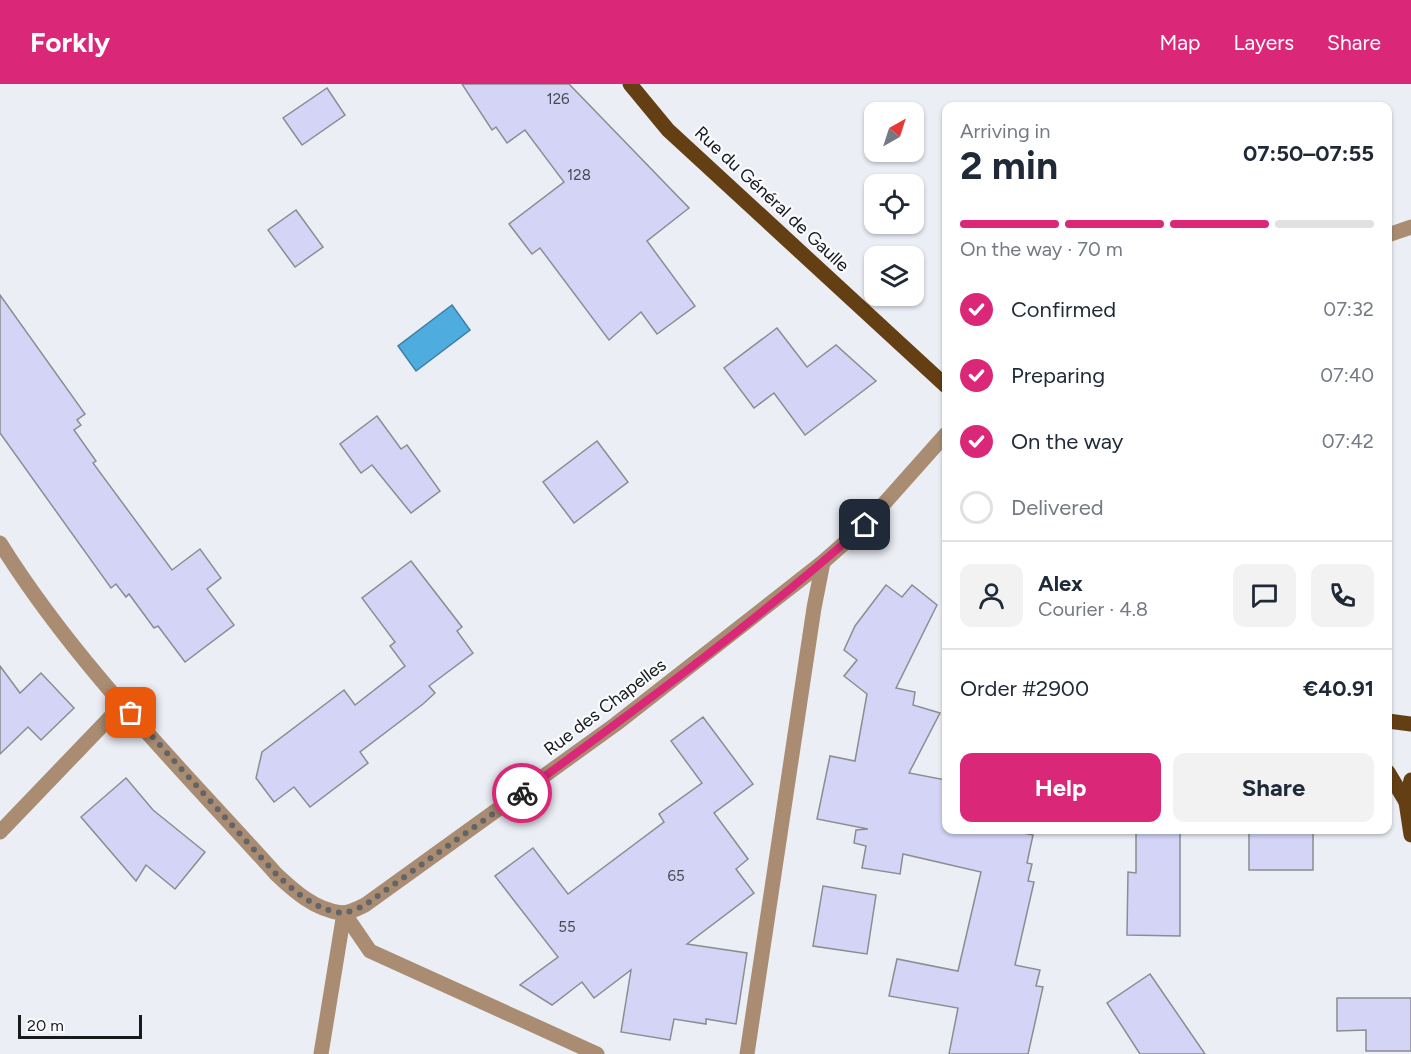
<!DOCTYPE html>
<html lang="en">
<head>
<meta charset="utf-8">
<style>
	:root { --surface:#fff; --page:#f2f2f3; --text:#1f2937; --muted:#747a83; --line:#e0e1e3; --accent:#db2777 }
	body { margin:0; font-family:Figtree,sans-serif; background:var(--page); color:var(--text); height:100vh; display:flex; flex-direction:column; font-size:22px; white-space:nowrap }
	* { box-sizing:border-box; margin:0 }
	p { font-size:20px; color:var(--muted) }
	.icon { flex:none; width:33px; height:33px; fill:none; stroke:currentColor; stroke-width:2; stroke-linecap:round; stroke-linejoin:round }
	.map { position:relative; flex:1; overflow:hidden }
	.drawer { position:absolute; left:942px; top:18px; width:450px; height:732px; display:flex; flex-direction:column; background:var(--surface); border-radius:12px; box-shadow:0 2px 4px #0004 }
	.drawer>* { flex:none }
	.needle { width:39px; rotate:39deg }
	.controls { position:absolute; left:864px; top:18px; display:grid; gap:12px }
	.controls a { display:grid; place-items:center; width:60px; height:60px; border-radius:12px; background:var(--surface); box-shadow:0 2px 4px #0004; font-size:30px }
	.scale { position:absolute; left:18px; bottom:15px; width:124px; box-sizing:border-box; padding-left:6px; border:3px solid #181a1c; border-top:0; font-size:16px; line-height:21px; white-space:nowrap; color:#181a1c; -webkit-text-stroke:4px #fafbfe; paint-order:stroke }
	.pin { position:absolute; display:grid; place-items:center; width:51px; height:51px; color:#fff; margin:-26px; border-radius:12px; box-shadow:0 3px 9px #0006 }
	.courier { position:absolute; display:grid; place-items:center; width:60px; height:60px; margin:-30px; border:4px solid #db2777; border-radius:50%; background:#fff; color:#222; box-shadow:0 2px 8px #0007 }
	.head em { font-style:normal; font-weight:700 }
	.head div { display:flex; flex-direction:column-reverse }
	.head { display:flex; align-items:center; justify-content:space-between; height:102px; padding:0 18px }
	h1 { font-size:39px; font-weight:700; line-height:45px }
	.bar { display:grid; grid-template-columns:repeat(4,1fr); gap:9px 6px; align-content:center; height:72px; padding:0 18px }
	.bar i { height:8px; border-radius:4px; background:var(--line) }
	.bar .on { background:var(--accent) }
	.bar p { grid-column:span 4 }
	.line { display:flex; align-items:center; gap:15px; padding:0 18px; border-top:2px solid var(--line) }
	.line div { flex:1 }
	.round { display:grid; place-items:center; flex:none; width:63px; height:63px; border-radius:12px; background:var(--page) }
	ol { padding:0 18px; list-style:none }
	li { display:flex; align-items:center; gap:18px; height:66px }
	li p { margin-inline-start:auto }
	li .icon { padding:6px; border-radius:50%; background:var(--accent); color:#fff; stroke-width:4 }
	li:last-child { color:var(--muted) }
	li i { width:33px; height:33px; border:3px solid var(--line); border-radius:50% }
	.action { display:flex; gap:12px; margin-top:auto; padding:12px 18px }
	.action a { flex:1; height:69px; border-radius:12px; background:var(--accent); color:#fff; font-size:24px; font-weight:700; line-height:69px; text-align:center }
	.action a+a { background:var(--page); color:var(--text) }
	header { display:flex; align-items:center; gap:36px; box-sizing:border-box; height:84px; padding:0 30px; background:var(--accent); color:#fff }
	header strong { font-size:28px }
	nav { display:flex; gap:33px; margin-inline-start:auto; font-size:21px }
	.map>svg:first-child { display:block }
	.water { fill:#4facde; stroke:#3e80a4; stroke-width:1.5 }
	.building { fill:#d4d5f6; stroke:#8c8c93; stroke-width:1.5 }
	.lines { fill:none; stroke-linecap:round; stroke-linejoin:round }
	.minor { stroke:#a98c72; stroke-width:15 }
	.major { stroke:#653f14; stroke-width:15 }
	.done { stroke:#626468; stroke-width:6; stroke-dasharray:0 10.8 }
	.route { stroke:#db2777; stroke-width:8 }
	.labels { text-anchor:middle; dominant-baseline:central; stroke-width:4.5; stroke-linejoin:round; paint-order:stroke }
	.number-label { font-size:15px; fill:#474952 }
	.street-label { font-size:18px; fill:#181a1c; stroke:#fafbfe }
</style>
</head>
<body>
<header>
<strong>Forkly</strong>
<nav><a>Map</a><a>Layers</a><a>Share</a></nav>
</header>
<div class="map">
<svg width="1411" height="970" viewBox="0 0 1411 970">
	<rect width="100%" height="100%" fill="#ebeef5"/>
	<polygon class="water" points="452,221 470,246 416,287 398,262"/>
	<g class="building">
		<polygon points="462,0 569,0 689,124 647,157 695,222 657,250 641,228 609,256 540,164 532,170 509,140 564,98 525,46 507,59 496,43 492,46"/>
		<polygon points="327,4 345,31 302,61 283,34"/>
		<polygon points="296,126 323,163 295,183 268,146"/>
		<polygon points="0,211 85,330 77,336 81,341 74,346 96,377 93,379 172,486 200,465 221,494 207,505 234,541 185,578 158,542 154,544 129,510 126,513 116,500 111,504 0,349"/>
		<polygon points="777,244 807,283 836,261 876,297 805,351 774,309 754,324 724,284"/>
		<polygon points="377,332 401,365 407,361 440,407 411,429 372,381 361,389 340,360"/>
		<polygon points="597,357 628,398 574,439 543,398"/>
		<polygon points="411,477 462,543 457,547 473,569 429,602 435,609 423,620 360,668 368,679 310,723 294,703 274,718 256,694 262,668 344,606 355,621 405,582 390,562 395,558 362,514"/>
		<polygon points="886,501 902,513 912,501 937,521 896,604 915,608 913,621 940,629 909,689 946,696 946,746 1008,746 1033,751 1027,779 1032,780 1028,797 1034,798 1015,881 1040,886 1036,902 1043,903 1028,970 949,970 958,924 889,912 897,875 958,887 981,788 903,770 900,790 862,784 866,762 854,759 856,746 868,745 817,735 830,672 855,677 867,610 844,592 857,576 844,566 855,542"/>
		<polygon points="0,582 20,609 41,589 74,624 41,656 28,643 0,670"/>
		<polygon points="703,633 753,700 714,729 748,775 736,785 754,809 687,860 747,869 736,940 706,935 706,940 674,935 670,956 621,948 631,886 594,914 582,898 552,921 520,901 558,873 495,792 533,764 568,810 664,738 659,730 702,699 671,657"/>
		<polygon points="126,694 153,726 205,768 175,805 146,781 136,797 81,733"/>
		<polygon points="1136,746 1180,746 1180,852 1127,851 1128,788 1136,789"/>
		<rect x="1249" y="746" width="64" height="40"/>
		<polygon points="823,802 876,811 867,870 813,862"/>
		<polygon points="1150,890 1205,970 1140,970 1107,919"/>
		<polygon points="1337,914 1411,914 1411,967 1366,967 1366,946 1337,947"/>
	</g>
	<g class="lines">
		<g class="minor">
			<polyline points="1388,151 1411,143"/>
			<path d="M 0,459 C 76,581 180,683 276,790 C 294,807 315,826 342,829 C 349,829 359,824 365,821 L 616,640 L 823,478 L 865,441 L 946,350"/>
			<polyline points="0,748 123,620"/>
			<polyline points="344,829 370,867 597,970"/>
			<polyline points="321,970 344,829"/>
			<polyline points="747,970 814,524 823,478"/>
		</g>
		<g class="major">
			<polyline points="630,0 668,46 946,302"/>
			<polyline points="1388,637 1411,640"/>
			<polyline points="1388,688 1406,718"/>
			<polyline points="1411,696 1406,718 1411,751"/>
		</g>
	</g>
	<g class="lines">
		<path class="done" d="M 131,629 L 276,790 C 294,807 315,826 342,829 C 349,829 358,824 365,821 L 522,709"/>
		<path class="route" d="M 522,709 C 639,623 757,537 865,441"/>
	</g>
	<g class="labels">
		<g class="number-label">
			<text x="558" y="15">126</text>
			<text x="579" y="91">128</text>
			<text x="676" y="792">65</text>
			<text x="567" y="843">55</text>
		</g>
		<g class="street-label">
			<text transform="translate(772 115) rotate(43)">Rue du Général de Gaulle</text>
			<text transform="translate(605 623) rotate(-37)">Rue des Chapelles</text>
		</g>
	</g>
</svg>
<div class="controls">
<a><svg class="needle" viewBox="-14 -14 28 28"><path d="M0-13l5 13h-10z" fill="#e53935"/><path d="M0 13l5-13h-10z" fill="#747a83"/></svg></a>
<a><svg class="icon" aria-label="locate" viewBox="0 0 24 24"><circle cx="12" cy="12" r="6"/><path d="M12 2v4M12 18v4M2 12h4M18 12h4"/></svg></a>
<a><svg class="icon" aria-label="layers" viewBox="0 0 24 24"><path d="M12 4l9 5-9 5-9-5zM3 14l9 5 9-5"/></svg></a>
</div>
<div class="scale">20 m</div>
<div class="pin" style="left:131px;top:629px;background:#ea580c"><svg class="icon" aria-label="bag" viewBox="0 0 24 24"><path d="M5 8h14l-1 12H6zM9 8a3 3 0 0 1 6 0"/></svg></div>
<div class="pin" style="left:865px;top:441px;background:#1f2937"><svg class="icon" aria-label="home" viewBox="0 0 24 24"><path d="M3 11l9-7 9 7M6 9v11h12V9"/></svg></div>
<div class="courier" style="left:522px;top:709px"><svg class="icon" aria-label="bike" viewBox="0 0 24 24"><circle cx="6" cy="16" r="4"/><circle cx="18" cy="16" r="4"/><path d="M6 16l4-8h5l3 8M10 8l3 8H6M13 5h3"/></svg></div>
<section class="drawer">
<div class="head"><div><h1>2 min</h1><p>Arriving in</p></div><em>07:50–07:55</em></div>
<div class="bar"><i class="on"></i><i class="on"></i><i class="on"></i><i></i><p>On the way · 70 m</p></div>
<ol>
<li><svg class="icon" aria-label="check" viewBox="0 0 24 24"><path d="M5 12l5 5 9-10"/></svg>Confirmed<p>07:32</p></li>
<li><svg class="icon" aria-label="check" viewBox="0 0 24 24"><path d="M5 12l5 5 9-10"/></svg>Preparing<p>07:40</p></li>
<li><svg class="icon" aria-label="check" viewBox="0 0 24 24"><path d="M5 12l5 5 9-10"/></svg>On the way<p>07:42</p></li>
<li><i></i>Delivered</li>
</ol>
<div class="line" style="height:108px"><a class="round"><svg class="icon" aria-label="person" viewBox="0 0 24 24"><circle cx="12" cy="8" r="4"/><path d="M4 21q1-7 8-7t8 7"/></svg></a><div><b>Alex</b><p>Courier · 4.8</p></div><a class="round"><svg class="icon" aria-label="chat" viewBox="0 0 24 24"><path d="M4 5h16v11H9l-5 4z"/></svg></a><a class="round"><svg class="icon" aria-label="phone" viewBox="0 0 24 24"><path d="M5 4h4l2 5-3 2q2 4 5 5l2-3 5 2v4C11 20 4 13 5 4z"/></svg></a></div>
<div class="line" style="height:78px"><div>Order #2900</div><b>€40.91</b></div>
<div class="action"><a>Help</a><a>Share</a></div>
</section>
</div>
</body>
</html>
